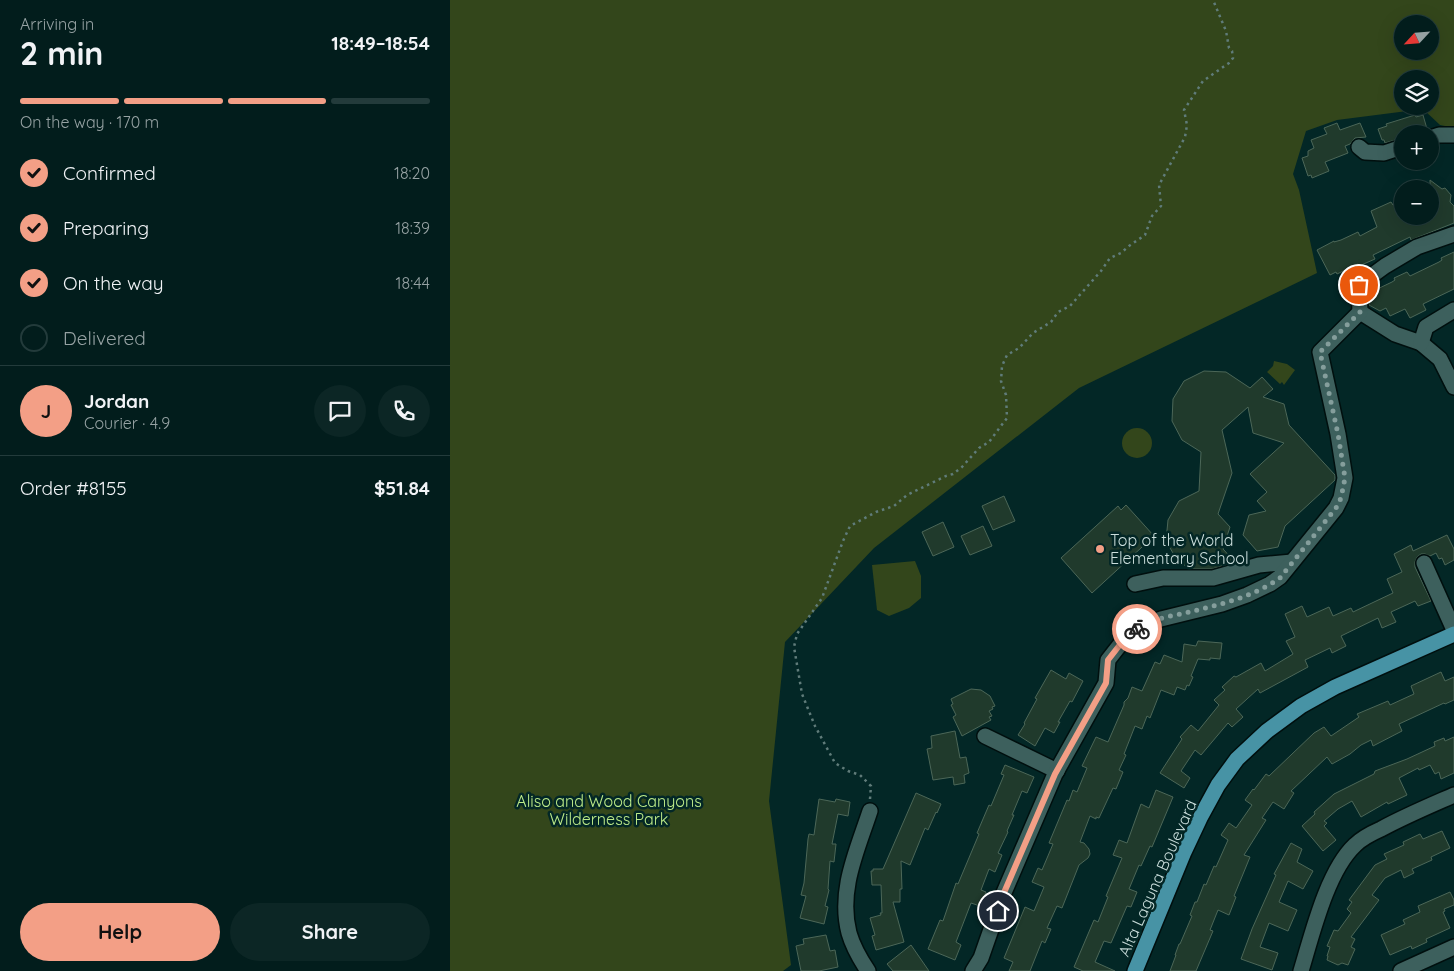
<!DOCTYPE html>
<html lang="en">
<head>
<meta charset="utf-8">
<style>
	:root { --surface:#021d1c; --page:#0c2625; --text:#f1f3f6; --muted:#96a2a3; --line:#233b3b; --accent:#f39f86 }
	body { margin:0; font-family:Quicksand,sans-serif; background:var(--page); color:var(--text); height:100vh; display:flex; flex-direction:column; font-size:19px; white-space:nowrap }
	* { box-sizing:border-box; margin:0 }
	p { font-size:16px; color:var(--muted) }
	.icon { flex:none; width:28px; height:28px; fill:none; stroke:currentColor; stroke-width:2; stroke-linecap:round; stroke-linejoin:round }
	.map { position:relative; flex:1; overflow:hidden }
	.side { display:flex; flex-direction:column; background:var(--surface); width:450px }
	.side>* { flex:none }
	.needle { width:32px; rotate:244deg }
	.controls { position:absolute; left:944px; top:15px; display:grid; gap:10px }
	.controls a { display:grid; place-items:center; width:45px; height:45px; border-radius:50%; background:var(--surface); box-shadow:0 5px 20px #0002,0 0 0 1px var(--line); font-size:25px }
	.pin { position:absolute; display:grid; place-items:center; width:42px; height:42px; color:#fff; margin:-21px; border:2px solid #fff; border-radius:50%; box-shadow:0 1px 5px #0007 }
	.courier { position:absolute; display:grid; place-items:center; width:50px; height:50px; margin:-25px; border:4px solid #f39f86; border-radius:50%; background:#fff; color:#222; box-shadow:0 1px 6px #0007 }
	.head em { font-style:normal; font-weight:700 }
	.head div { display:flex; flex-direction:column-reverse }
	.head { display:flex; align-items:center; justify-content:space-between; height:85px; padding:0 20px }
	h1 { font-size:32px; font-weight:700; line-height:38px }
	.bar { display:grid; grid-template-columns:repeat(4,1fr); gap:8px 5px; align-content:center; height:60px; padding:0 20px }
	.bar i { height:6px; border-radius:4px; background:var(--line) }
	.bar .selected { background:var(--accent) }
	.bar p { grid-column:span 4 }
	.line { display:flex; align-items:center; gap:12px; padding:0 20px; border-top:1px solid var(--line) }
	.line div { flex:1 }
	.round { display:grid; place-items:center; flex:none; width:52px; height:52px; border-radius:26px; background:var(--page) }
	ol { padding:0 20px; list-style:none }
	li { display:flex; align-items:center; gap:15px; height:55px }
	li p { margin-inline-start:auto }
	li .icon { padding:5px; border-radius:50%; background:var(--accent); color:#111; stroke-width:4 }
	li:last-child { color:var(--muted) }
	li i { width:28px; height:28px; border:2px solid var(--line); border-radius:50% }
	.button { display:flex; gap:10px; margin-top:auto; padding:10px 20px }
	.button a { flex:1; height:58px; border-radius:30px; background:var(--accent); color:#111; font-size:20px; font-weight:700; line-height:58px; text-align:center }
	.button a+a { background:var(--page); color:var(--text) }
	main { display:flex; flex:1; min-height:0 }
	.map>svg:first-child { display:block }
	.green { fill:#33461b; fill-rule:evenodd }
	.building { fill:#203a2c; stroke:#4c6758 }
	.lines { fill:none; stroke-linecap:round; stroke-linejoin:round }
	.minor-casing { stroke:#000f0e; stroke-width:18 }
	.major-casing { stroke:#000f0e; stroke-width:18 }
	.path { stroke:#607c7a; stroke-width:2.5; stroke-dasharray:2.5 4; stroke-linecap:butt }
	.minor { stroke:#3d605d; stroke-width:15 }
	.major { stroke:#4793a5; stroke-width:15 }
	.done { stroke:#859e9c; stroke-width:5; stroke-dasharray:0 9 }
	.route { stroke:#f39f86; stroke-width:6 }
	.poi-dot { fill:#f39f86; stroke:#032726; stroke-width:2 }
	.labels { text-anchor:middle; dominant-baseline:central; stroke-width:5; stroke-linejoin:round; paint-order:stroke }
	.poi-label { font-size:16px; fill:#cbdedc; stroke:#032726; text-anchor:start }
	.park-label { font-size:16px; fill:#bdeb89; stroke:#032726 }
	.street-label { font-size:16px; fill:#cbdedc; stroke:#032726 }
</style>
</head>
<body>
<main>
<section class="side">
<div class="head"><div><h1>2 min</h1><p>Arriving in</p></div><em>18:49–18:54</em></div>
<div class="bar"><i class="selected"></i><i class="selected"></i><i class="selected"></i><i></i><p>On the way · 170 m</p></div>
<ol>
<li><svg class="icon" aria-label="check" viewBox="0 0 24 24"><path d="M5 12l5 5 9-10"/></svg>Confirmed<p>18:20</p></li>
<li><svg class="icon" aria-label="check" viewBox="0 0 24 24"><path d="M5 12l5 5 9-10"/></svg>Preparing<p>18:39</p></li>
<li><svg class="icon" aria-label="check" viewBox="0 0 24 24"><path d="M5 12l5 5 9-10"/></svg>On the way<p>18:44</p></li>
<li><i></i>Delivered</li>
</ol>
<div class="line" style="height:90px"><b class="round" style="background:var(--accent);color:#111">J</b><div><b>Jordan</b><p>Courier · 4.9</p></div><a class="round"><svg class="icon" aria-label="chat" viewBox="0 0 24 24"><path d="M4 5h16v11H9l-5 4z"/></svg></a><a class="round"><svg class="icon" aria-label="phone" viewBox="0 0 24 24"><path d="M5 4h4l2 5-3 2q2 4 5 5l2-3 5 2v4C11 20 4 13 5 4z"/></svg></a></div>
<div class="line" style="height:65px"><div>Order #8155</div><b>$51.84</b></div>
<div class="button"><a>Help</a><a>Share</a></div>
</section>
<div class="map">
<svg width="1004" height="971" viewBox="0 0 1004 971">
	<rect width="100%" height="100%" fill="#032726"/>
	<g class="green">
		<path d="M 0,0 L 1004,0 L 1004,128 L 990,125 L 973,109 L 887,120 L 856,131 L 843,174 L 849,190 L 867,273 L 629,388 L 424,548 L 335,642 L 319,801 L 341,965 L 333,971 L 0,971 ZM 952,24 L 980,24 L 980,51 L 952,51 ZM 952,79 L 980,79 L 980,106 L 952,106 Z"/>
		<polygon points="824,361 837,364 845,370 834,385 832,382 830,384 817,372 823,366"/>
		<circle cx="687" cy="443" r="15"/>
		<polygon points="465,561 471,576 471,598 459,608 439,616 427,610 422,565"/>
	</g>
	<g class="building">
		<polygon points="965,115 966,117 973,115 977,129 972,133 952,134 952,138 935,143 934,140 932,140 928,129 937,126 936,124"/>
		<polygon points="887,123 890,130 910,123 916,137 905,138 900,144 895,146 898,153 875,162 879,171 862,178 861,175 858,176 852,158 858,156 858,151 864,148 861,140 877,134 874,128"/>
		<polygon points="980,180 992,189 995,188 1001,195 1000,202 1004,206 1004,223 961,240 960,237 923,255 925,259 909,266 908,264 887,274 886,272 880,275 867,250 884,241 884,242 891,240 908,232 910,236 927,227 921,211 941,202 943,205 952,201 952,216 980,216"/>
		<polygon points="1004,252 1004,289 973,304 976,310 960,318 955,309 940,316 936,308 930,311 919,305 919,301 921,301 919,293 942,282 945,280 944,278 957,272 960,276 989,262 992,260 991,258"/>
		<polygon points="754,371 776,372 800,388 812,377 823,389 813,397 834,404 839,425 885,475 885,480 835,526 828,547 807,551 793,535 799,515 816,511 807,501 817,492 800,474 834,443 803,433 798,407 772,430 782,473 768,514 780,527 773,549 785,562 762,569 740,569 727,560 716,541 718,520 729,501 749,491 751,452 732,440 722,421 723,399 734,381"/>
		<polygon points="554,496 565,521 543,530 532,506"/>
		<polygon points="676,505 704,536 642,593 611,558 668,506 671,510"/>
		<polygon points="493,522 504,547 483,556 472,532"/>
		<polygon points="533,526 542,546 520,555 511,536"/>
		<polygon points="997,535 1004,549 1004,560 995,565 992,558 989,559 986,553 980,556 975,554 971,554 967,557 965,562 965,567 981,601 968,606 965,601 941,612 946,622 932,628 928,618 891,636 896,646 882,653 880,648 855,660 858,667 810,693 808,689 786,709 793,717 782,727 778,723 751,755 745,750 731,771 740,778 734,788 710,773 732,739 730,737 741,725 748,731 769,705 764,700 775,690 772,687 784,676 786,677 811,663 815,671 843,654 836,641 845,637 835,614 852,606 857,617 879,607 883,616 901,608 903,612 943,593 937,579 952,572 944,554 961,545 963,551"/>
		<polygon points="748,641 772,643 770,659 760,658 760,660 748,659 741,676 743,677 739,686 737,685 735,690 727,687 724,695 711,690 700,718 697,716 692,729 685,726 674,754 676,755 669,770 673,772 666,789 663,788 649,818 646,817 646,819 640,816 630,842 634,843 639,849 640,854 638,858 629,865 612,908 607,906 597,928 601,929 595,943 592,941 580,971 559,971 563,962 554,958 575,907 584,911 594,887 582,882 588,868 592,870 603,844 599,843 617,800 619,801 623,790 627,792 637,768 632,766 646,737 658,742 674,705 674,702 678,698 682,687 692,691 705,662 710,664 714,655 732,662 734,644 746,646"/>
		<polygon points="601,670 616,679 619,673 633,681 622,702 620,701 608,722 610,722 604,733 595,728 585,746 568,735 575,724 574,723 587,699 585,698"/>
		<polygon points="991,672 995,681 1004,677 1004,700 995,704 994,703 949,724 952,731 923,746 921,740 911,745 900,754 882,764 877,757 841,791 844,793 834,809 823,802 812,818 816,820 794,855 800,857 784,896 786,897 779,915 768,910 760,930 763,931 746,971 720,971 726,955 725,955 729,944 730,944 742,916 740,915 745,902 747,902 754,884 756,885 764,866 766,867 778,840 771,835 779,823 786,828 802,805 795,800 803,789 804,790 816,774 819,776 864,733 874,727 881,736 909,717 907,714 938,701 940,705 964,694 961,686"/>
		<polygon points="521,689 531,690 540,696 545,706 542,707 543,709 539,711 542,716 539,717 541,720 512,736 503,717 506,715 501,705 503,704 501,699"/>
		<polygon points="505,731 510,758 516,757 519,773 514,775 515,783 504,785 503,777 483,780 477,749 482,748 481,736"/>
		<polygon points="1004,737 1004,773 991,779 989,772 985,774 980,765 969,770 968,768 949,778 957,795 938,804 937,802 911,817 902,801 888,809 874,821 877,823 874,826 886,840 873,851 852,826 865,814 864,812 884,794 924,774 925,771 957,759 985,746 984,742 994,738 995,741"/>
		<polygon points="555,765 584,777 577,793 572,791 562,815 564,815 557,831 558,832 548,853 552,855 545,872 539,869 531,890 536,892 530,906 521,903 506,942 511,945 505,960 478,949 490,920 493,921 506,883 508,884 529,834 527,833 539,805 541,806 554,775 551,774"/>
		<polygon points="706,790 723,797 702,847 700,846 691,866 689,865 679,889 687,892 681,907 677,906 661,943 654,941 645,962 665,971 633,971 624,967 644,920 648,922 658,897 656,896 672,858 663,855 669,840 677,843 691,804 699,808"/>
		<polygon points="466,793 491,804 487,813 486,812 478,830 475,828 460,865 451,861 452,889 450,889 450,902 443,902 454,942 426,950 422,936 425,935 420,918 431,915 430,913 432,913 431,885 422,885 421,871 423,871 423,869 433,869"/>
		<polygon points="369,799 385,802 386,799 400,802 398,816 388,814 382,844 386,844 384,862 380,861 378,889 379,890 375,906 378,907 374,924 350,918 356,896 351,895 354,883 358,839 359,834 364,835"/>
		<polygon points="992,831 1000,848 981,857 982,860 962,869 964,873 954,878 951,870 935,878 922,895 929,900 901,937 905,939 901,947 905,949 898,965 892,963 888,965 877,960 878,956 877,956 880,947 877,946 884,930 888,931 901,913 897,909 902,902 899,900 925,865 937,859 934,854 954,845 953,842 970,834 973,839"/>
		<polygon points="841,843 852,849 847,862 863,871 853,889 838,881 829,902 847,910 838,931 819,923 810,947 828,953 822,970 791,959 802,929 826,875 824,874"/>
		<polygon points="1000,892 1004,900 1004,905 994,909 995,911 993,912 1000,928 976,939 977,942 962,949 961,946 940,955 931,935 955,924 953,920 970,912 968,906"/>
		<polygon points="376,935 380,951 385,950 388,967 369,971 351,971 346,946 354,944 353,939"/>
		<polygon points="461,945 479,971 443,971 437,964"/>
	</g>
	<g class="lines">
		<g class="minor-casing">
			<g id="minor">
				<polyline points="980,138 989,135 1004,135"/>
				<polyline points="909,147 915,152 934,153 952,147"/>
				<polyline points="910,312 909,285 935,266 967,247 1004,234"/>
				<polyline points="910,312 945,334 971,343 990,359 1004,387"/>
				<polyline points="971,343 976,327 1004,310"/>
				<polyline points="974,563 1004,630"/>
				<polyline points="685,584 713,578 763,578 809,565 842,562"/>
				<polyline points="535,736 607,771"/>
				<path d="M 418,971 C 410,959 403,947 399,933 C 388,890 407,851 420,811"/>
				<polyline points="523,971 531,958 553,895 605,774 656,683 658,660 676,637 691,626 711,619 772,604 797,595 820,584 830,577 886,508 891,498 895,478 888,434 870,352 910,312"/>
				<path d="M 851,971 C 862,935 877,871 905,845 C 912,838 922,833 931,829 C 955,816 979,806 1004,795"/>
				<polyline points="951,971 1004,947"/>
			</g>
		</g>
		<g class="major-casing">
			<polyline id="major" points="685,971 734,852 750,818 768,785 787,759 817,731 851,706 885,687 1004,634"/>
		</g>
		<polyline class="path" points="420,799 421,786 410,775 398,771 385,763 365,726 352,694 344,647 347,634 372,598 393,541 400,526 426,512 444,506 457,495 496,476 503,474 512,467 529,448 539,442 557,418 556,395 551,381 552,366 557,355 569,348 583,333 601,322 608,312 620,306 651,271 660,258 671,253 679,246 695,235 702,216 711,206 709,185 735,137 737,125 734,110 753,81 779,63 783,58 782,51 779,48 776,31 763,0"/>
		<use href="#minor" class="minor"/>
		<use href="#major" class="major"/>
	</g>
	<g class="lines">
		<path class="done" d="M 687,629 C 702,618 724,616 743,611 C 773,604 804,596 830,578 L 886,508 L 891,498 L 895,478 L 888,434 L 870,352 L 910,312 L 909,285"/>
		<polyline class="route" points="548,911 553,895 605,774 656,683 658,660 676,637 687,629"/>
	</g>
	<circle class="poi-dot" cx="650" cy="549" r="5"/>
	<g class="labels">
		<g class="poi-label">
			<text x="660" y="540">Top of the World<tspan x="660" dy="18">Elementary School</tspan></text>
		</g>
		<g class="park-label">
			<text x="159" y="801">Aliso and Wood Canyons<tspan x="159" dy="18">Wilderness Park</tspan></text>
		</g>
		<g class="street-label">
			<text transform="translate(707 878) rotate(-66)">Alta Laguna Boulevard</text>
		</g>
	</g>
</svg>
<div class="controls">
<a><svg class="needle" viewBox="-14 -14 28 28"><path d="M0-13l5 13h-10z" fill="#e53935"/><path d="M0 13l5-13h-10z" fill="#96a2a3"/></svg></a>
<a><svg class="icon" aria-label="layers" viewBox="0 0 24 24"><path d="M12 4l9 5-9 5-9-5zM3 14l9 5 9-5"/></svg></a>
<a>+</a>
<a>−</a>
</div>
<div class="pin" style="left:909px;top:285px;background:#ea580c"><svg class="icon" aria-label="bag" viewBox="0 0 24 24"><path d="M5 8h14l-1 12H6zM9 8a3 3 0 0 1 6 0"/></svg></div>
<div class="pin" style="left:548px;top:911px;background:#1f2937"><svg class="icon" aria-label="home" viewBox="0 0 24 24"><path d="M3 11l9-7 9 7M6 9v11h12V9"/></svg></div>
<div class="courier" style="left:687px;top:629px"><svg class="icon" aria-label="bike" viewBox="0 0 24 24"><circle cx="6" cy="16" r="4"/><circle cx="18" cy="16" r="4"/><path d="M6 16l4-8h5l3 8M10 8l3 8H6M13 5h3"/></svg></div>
</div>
</main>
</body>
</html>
